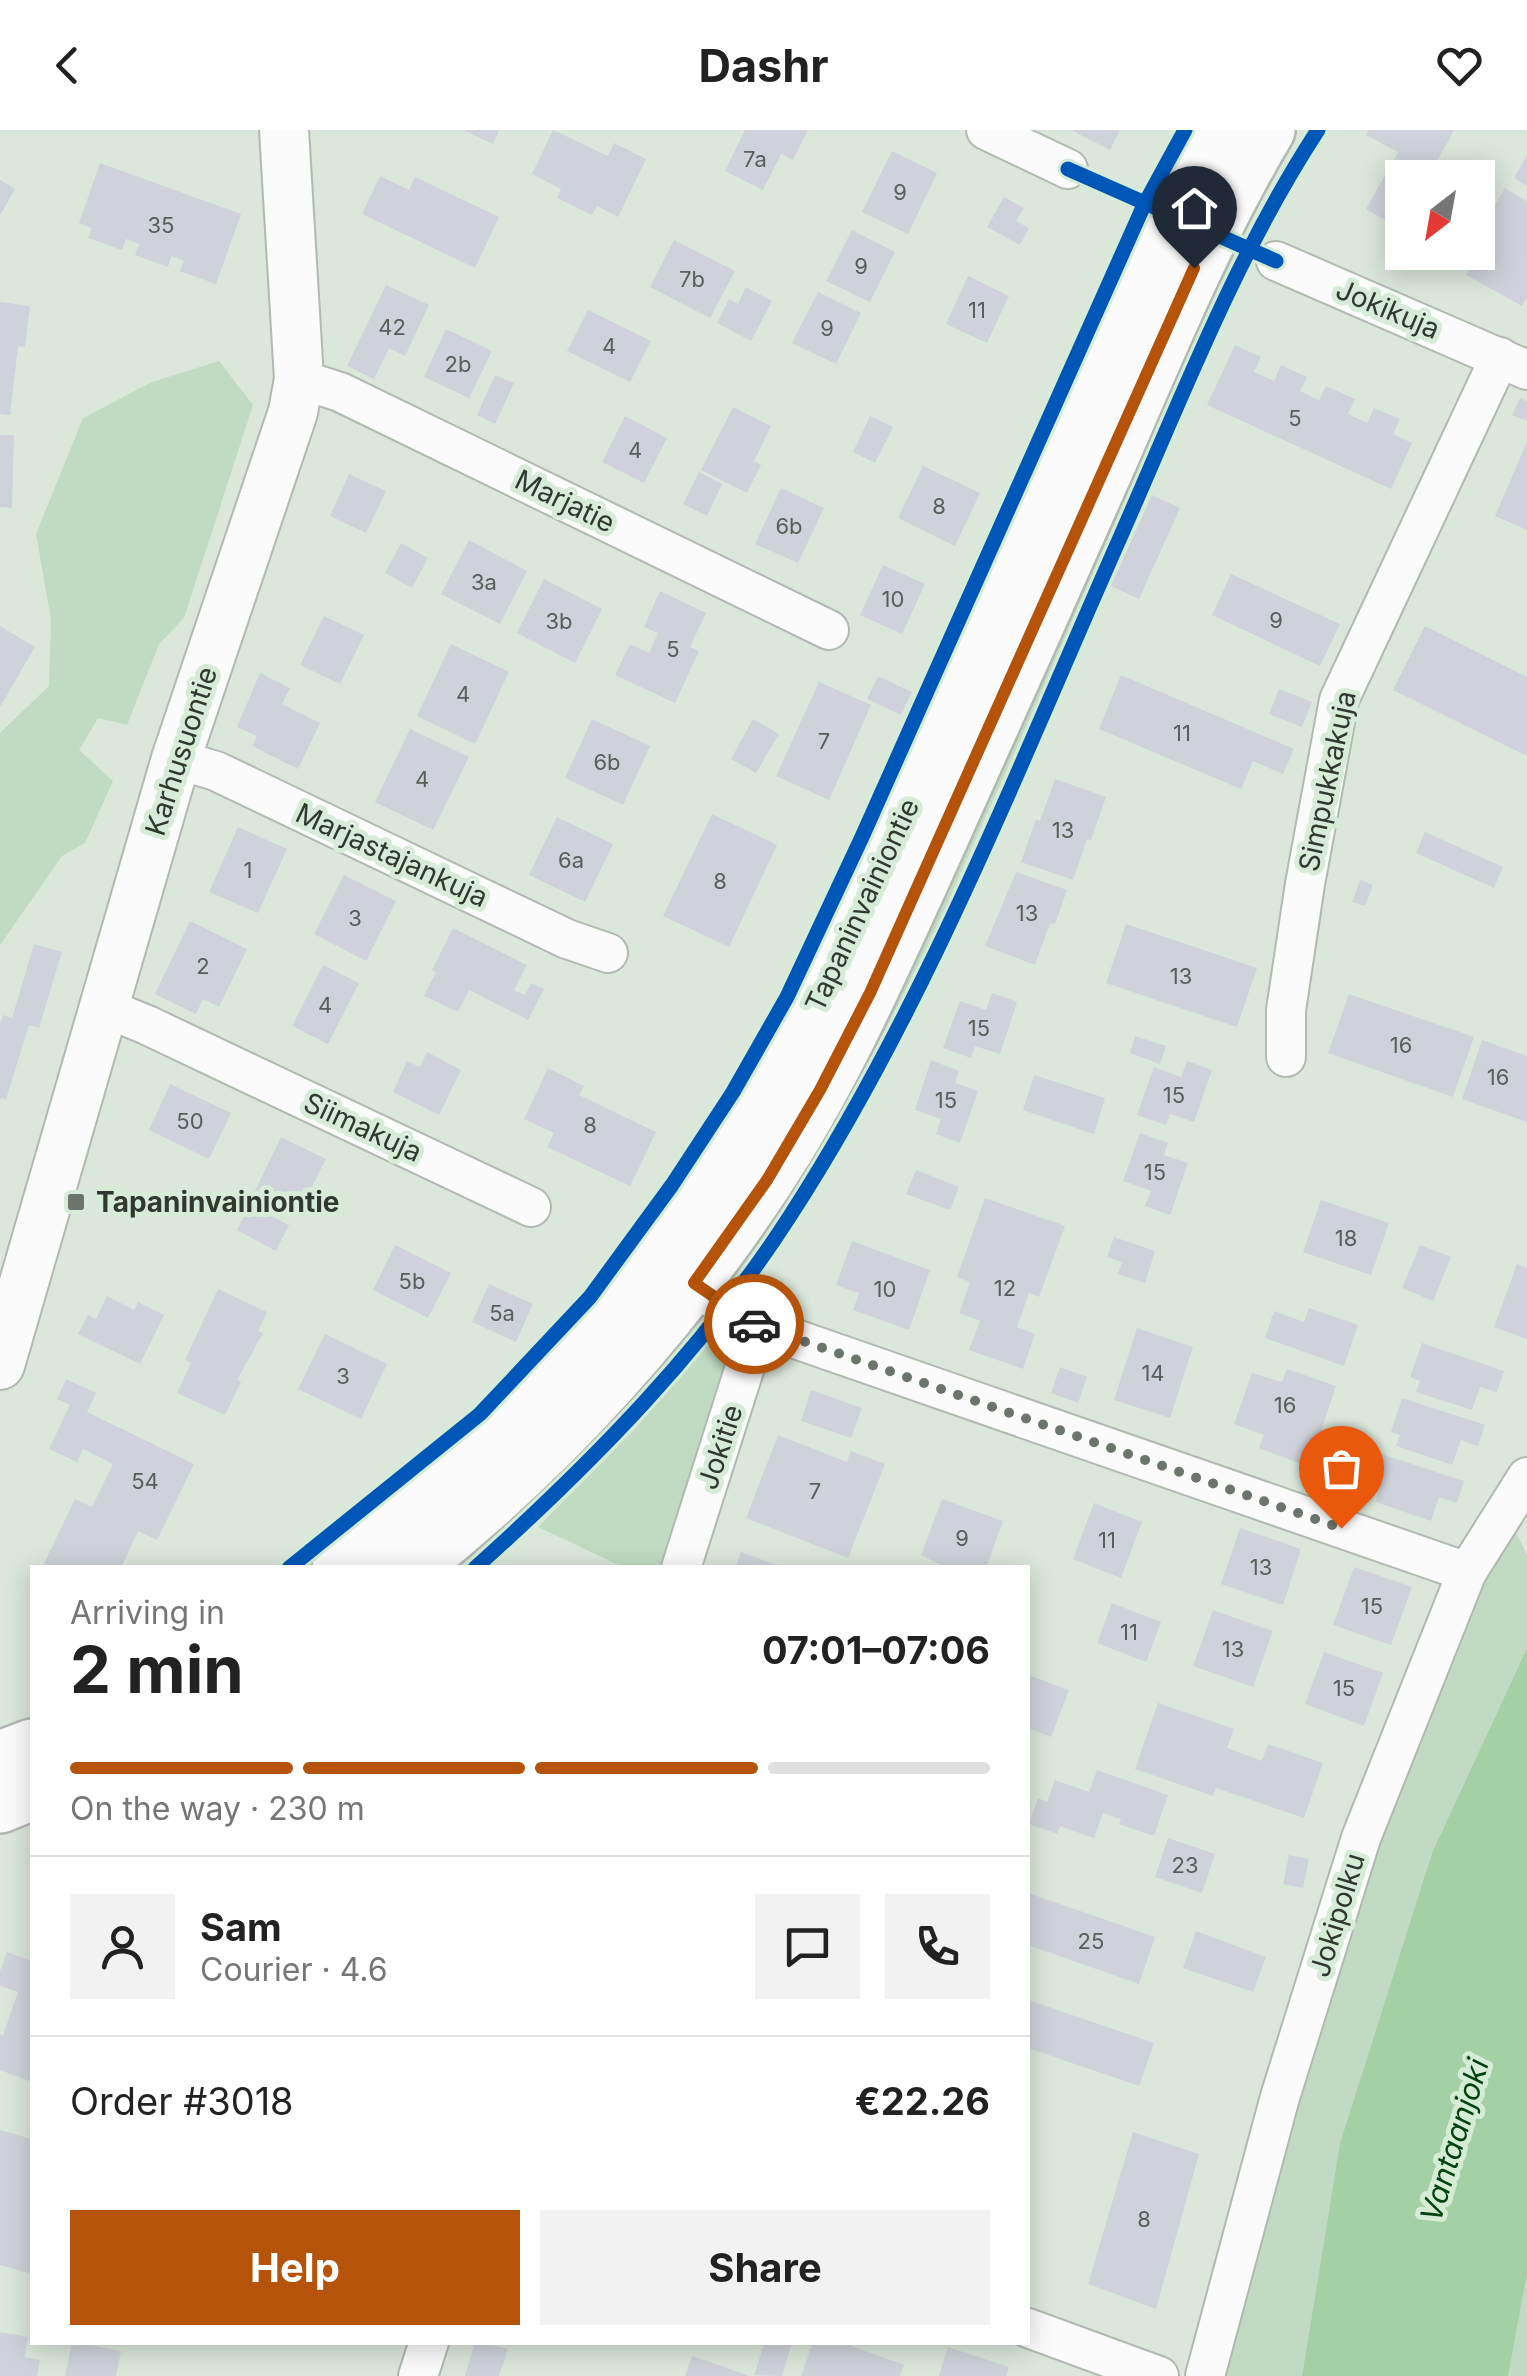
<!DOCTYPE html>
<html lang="en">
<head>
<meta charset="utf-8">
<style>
	:root { --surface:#fff; --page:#f2f2f2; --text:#222; --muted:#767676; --line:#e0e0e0; --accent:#b45309 }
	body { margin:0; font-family:Inter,sans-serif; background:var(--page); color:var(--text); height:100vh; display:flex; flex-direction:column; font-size:38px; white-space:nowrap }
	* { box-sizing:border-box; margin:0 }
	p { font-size:32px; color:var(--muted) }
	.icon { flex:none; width:55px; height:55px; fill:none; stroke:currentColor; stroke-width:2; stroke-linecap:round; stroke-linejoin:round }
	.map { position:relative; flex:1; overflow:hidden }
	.side { position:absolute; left:30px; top:1435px; width:1000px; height:780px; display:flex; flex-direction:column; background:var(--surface); border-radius:0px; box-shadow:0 5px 25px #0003 }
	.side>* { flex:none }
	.needle { width:65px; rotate:211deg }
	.controls { position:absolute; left:1385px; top:30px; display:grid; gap:20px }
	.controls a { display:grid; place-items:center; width:110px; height:110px; border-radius:0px; background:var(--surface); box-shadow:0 5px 25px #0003; font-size:50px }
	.pin { position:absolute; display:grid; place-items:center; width:85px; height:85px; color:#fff; margin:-102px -42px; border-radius:50% 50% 50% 0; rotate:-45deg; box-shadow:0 0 10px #0007 }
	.pin .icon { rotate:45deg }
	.courier { position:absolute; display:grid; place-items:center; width:100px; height:100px; margin:-50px; border:8px solid #b45309; border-radius:50%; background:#fff; color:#222; box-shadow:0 2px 12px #0007 }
	.headline em { font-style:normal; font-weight:700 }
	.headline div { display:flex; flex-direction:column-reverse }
	.headline { display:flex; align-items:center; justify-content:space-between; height:170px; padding:0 40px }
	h1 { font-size:65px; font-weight:700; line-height:75px }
	.bar { display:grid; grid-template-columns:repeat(4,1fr); gap:15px 10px; align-content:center; height:120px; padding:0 40px }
	.bar i { height:12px; border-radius:8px; background:var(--line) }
	.bar .current { background:var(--accent) }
	.bar p { grid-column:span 4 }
	.line { display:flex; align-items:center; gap:25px; padding:0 40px; border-top:2px solid var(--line) }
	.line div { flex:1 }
	.round { display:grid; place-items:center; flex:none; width:105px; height:105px; border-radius:0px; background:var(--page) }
	.cta { display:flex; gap:20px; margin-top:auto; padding:20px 40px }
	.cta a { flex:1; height:115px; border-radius:0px; background:var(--accent); color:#fff; font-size:40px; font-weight:700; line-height:115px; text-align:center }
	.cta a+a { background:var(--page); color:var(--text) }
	header { display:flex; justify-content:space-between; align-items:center; height:130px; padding:0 40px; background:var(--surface); font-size:45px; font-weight:700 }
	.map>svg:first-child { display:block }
	.green { fill:#c1dbc2 }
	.water { fill:#a3d0a4 }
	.building { fill:#cfd2da }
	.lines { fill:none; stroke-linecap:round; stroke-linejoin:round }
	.minor-casing { stroke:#b1bab1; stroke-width:42 }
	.tertiary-casing { stroke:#b1bab1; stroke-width:52 }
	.primary-casing { stroke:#b1bab1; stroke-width:60 }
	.minor { stroke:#fafbfa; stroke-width:38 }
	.tertiary { stroke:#fafbfa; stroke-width:48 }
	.primary { stroke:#fafbfa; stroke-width:55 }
	.cycleway-casing { stroke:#d6ecd6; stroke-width:21 }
	.cycleway { stroke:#0057b8; stroke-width:15 }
	.done { stroke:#6c756c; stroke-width:10; stroke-dasharray:0 18 }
	.route { stroke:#b45309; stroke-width:12 }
	.poi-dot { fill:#6c756c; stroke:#d6ecd6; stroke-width:4 }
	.labels { text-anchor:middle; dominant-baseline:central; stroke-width:10; stroke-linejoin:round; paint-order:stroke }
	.number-label { font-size:22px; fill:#585e5a }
	.street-label { font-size:28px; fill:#303830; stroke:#d6ecd6 }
	.poi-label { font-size:28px; font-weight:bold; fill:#303830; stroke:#d6ecd6; text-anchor:start }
	.water-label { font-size:30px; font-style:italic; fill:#00440e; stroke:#d6ecd6 }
</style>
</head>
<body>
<header><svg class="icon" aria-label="back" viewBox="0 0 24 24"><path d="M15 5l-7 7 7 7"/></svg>Dashr<svg class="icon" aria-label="heart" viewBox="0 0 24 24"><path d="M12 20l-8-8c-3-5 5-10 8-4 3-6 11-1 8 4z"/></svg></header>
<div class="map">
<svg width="1527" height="2246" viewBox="0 0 1527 2246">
	<rect width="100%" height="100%" fill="#dbe7db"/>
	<g class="green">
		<polygon points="1220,119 1234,125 1235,129 920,834 876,923 795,1064 743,1140 736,1145 734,1134"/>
		<polygon points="219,231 253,275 184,488 159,514 127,595 98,588 79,620 113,651 85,713 62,726 0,815 0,603 49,556 51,489 36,404 83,288 152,252"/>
		<polygon points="718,1203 728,1211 730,1229 662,1437 623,1437 538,1397 634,1300"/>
		<polygon points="646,1231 659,1241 658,1245 583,1327 460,1437 431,1438"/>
		<polygon points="1514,1398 1527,1425 1527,1518 1432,1723 1340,2013 1302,2246 1219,2246 1366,1731 1493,1420"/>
		<polygon points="1527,2144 1527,2246 1508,2246"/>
	</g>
	<polygon class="water" points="1527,1518 1527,2144 1508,2246 1302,2246 1340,2013 1432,1723"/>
	<g class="building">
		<polygon points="463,0 499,0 493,14"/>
		<polygon points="553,0 608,26 614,13 646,29 618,87 597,76 592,85 557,68 561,59 532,44"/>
		<polygon points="745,0 808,0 793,30 781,24 763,60 725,41"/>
		<polygon points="1071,0 1120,0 1110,20"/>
		<polygon points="1369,0 1454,0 1428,48 1402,48 1402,100 1366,79 1398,22 1366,5"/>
		<polygon points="892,21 937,43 908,104 862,82"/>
		<polygon points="1527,25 1527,56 1514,48"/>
		<polygon points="100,33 241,84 216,154 180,141 184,131 171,126 168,137 135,125 139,114 126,109 122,120 88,108 92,98 79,93"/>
		<polygon points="380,46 409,60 415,47 499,87 475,138 362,84"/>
		<polygon points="0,50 15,59 0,85"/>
		<polygon points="1505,58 1527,71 1527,167 1522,176 1466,145 1482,117 1478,114 1478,105"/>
		<polygon points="1004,67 1024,78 1016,91 1029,98 1020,115 987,97"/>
		<polygon points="852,100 895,122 870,172 826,151"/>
		<polygon points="674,110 735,141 710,188 650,157"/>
		<polygon points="968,146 1009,166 987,213 946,194"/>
		<polygon points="386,155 429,175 405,226 389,218 374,249 347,236"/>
		<polygon points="746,157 772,171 751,211 717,193 729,169 738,174"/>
		<polygon points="818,162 861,183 836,234 792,213"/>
		<polygon points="0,172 30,176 25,217 18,216 10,285 0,284"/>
		<polygon points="588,180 651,211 630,252 567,221"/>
		<polygon points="446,199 492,221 469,268 424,247"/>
		<polygon points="1235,215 1261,227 1254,242 1274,251 1281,235 1307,247 1300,261 1319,270 1326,256 1355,269 1348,284 1367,293 1374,278 1400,289 1393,304 1412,313 1391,359 1207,275"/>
		<polygon points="495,245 514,253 495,294 477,285"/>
		<polygon points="1520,268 1527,271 1527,291 1512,285"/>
		<polygon points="733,277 771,296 754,331 761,335 747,363 701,340"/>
		<polygon points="625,286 667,308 644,353 602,332"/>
		<polygon points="870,286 893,297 875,333 853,322"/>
		<polygon points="0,305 14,305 12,378 0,377"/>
		<polygon points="1527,312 1527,400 1495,386"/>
		<polygon points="923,336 980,363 955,416 898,388"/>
		<polygon points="699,342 722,354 707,386 683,374"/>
		<polygon points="349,344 386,361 366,403 330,386"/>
		<polygon points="781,358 824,378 798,433 755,414"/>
		<polygon points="1152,365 1180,378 1139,469 1111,456"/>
		<polygon points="469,410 527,441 500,494 441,464"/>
		<polygon points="401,413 428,428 412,458 385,443"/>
		<polygon points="883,435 925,454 902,504 860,485"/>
		<polygon points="1231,444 1340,494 1320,536 1212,485"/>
		<polygon points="544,449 602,479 575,533 517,503"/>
		<polygon points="660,461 706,483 690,517 699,521 675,573 615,545 630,514 649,523 658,503 644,497"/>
		<polygon points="324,486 364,505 340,554 300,535"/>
		<polygon points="0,496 35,517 0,577"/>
		<polygon points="1425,496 1527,547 1527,626 1393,560"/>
		<polygon points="451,514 509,542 475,614 417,586"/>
		<polygon points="260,543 290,558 282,574 320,593 298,639 252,616 257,606 237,597"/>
		<polygon points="1121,545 1294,619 1283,644 1253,631 1241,659 1099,599"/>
		<polygon points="878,546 912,562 901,585 867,569"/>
		<polygon points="819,552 871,575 829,670 776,646"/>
		<polygon points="1279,559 1312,572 1302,597 1269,584"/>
		<polygon points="592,589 650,616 623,675 565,648"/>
		<polygon points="753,589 779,604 756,643 731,629"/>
		<polygon points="410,599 469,627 433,700 375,672"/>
		<polygon points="1055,649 1106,667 1091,710 1087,709 1073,750 1021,732 1036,689 1040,691"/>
		<polygon points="712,684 777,715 729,817 663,786"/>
		<polygon points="557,687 613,714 585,772 529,745"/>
		<polygon points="238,697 287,719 258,783 209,762"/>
		<polygon points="1425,702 1503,737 1494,758 1416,723"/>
		<polygon points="1016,742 1067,760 1055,794 1050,793 1035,835 985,816"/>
		<polygon points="344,745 396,771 366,831 314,804"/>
		<polygon points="1360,750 1373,755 1365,776 1352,772"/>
		<polygon points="190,791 247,819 219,877 203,869 196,884 155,864"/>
		<polygon points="1126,794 1257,838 1237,897 1106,853"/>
		<polygon points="453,798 527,835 514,860 525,865 531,853 544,859 528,890 469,860 458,882 424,866 436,842 432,840"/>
		<polygon points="34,814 62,822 39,898 29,895 6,969 0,968 0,894 3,885 12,888"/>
		<polygon points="323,835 359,853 328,914 292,896"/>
		<polygon points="992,863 1017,872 1000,924 975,916 971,928 943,918 960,871 986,880"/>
		<polygon points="1349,864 1474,907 1453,967 1328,923"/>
		<polygon points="1135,906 1166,916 1160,934 1130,923"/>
		<polygon points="1482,910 1527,926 1527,992 1462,969"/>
		<polygon points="427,922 461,940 439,985 393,962 407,931 420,937"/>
		<polygon points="931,930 959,941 955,953 978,961 960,1013 936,1004 941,989 915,980"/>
		<polygon points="1187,931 1212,940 1194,992 1170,984 1166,995 1137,985 1154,937 1181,947"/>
		<polygon points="548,938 584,956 579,965 656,1002 630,1056 547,1017 554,1003 524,989"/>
		<polygon points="1034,945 1105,968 1094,1004 1023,980"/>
		<polygon points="170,954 231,983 209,1029 149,1000"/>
		<polygon points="1140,1003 1168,1013 1164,1025 1188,1033 1170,1085 1145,1076 1151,1061 1123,1051"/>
		<polygon points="281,1007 326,1029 297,1087 253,1065"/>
		<polygon points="916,1040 959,1057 950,1080 906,1064"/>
		<polygon points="985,1068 1065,1096 1039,1167 1029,1163 1017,1197 1035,1204 1023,1239 969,1220 980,1191 959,1183 970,1152 957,1147"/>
		<polygon points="1321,1070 1389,1093 1371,1145 1303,1122"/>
		<polygon points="250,1075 289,1095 276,1121 237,1100"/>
		<polygon points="1114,1107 1155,1121 1145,1153 1118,1144 1122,1132 1107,1127"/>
		<polygon points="852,1111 930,1140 909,1200 853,1180 859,1163 836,1155"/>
		<polygon points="395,1115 451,1143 428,1188 373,1160"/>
		<polygon points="1420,1115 1451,1127 1433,1171 1402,1158"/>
		<polygon points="1517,1134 1527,1138 1527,1209 1494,1197"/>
		<polygon points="489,1154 533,1174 516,1212 472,1192"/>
		<polygon points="218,1159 267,1182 258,1201 263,1203 237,1250 241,1252 225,1285 177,1263 191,1233 185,1230"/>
		<polygon points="107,1166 134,1180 138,1172 164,1185 140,1234 78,1204 88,1185 96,1189"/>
		<polygon points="1309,1178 1358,1195 1344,1236 1265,1208 1274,1181 1304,1192"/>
		<polygon points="1137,1198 1193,1217 1170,1288 1114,1270"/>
		<polygon points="325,1204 387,1234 361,1289 298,1259"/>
		<polygon points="1422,1213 1504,1241 1497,1262 1480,1257 1472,1280 1416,1262 1420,1251 1410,1247"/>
		<polygon points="1060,1237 1087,1247 1078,1273 1051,1263"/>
		<polygon points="1287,1239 1336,1256 1309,1337 1259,1318 1264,1305 1234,1294 1252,1243 1282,1252"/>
		<polygon points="66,1249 96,1263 87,1282 194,1334 157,1410 138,1401 121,1438 42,1438 75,1369 92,1377 113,1334 83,1319 77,1332 49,1319 70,1275 57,1269"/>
		<polygon points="811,1260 862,1278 851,1308 801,1291"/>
		<polygon points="1402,1268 1485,1295 1478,1316 1461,1310 1452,1335 1396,1316 1400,1305 1391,1302"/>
		<polygon points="778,1305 847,1332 851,1321 885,1334 848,1428 746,1388"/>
		<polygon points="1381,1324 1464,1351 1457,1373 1439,1367 1431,1391 1376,1372 1379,1361 1370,1358"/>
		<polygon points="942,1369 1003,1391 986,1438 947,1438 921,1425"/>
		<polygon points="1094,1373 1142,1392 1121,1448 1073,1429"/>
		<polygon points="1240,1398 1301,1419 1283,1475 1221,1454"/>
		<polygon points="741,1422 782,1437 782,1438 735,1438"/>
		<polygon points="1354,1437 1412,1457 1391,1515 1333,1495"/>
		<polygon points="1112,1473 1161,1492 1146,1532 1097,1513"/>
		<polygon points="1213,1480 1273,1501 1253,1557 1193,1536"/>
		<polygon points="1324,1522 1383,1543 1364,1596 1305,1574"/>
		<polygon points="1028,1545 1069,1560 1051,1607 1028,1598"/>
		<polygon points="1158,1573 1234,1599 1227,1618 1262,1631 1268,1614 1323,1633 1304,1688 1216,1658 1213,1666 1135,1639"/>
		<polygon points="1097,1640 1168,1665 1154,1706 1119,1694 1121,1689 1103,1683 1094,1708 1060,1696 1057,1704 1029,1694 1038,1668 1047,1672 1055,1650 1089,1662"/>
		<polygon points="1168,1708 1215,1724 1202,1763 1155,1747"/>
		<polygon points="1289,1725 1309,1729 1303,1758 1283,1754"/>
		<polygon points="1028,1763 1155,1807 1139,1854 1028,1815"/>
		<polygon points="1196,1801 1266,1827 1253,1862 1183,1838"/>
		<polygon points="7,1822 32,1831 32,1952 0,1940 0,1904 3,1905 18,1862 0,1856 0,1841"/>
		<polygon points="1028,1870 1154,1913 1139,1956 1028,1918"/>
		<polygon points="0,2000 32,2009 32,2144 0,2135"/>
		<polygon points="1133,2002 1199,2024 1156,2179 1088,2154"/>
		<polygon points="0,2202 28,2207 25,2227 40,2230 37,2246 0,2246"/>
		<polygon points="72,2212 121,2221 116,2246 65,2246"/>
		<polygon points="475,2212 508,2219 499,2246 465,2246"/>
		<polygon points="765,2212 792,2212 782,2246 754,2245"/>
		<polygon points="813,2212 841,2212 904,2235 900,2246 801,2246"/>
		<polygon points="948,2217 1009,2237 1006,2246 939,2246"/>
		<polygon points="692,2226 747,2245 747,2246 685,2246"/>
	</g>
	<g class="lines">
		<g class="minor-casing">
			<g id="minor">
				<polyline points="986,0 1068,39"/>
				<polyline points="1276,131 1527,240"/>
				<polyline points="299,249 340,262 829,500"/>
				<polyline points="176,629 216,641 567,809 608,823"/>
				<polyline points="103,877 147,895 531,1077"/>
				<polyline points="1286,927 1286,880 1305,754 1339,570 1500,227"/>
				<polyline points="674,1138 723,1176 758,1196 1467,1442"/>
				<polyline points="681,1438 758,1196"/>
				<polyline points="1028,2198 1159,2246"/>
				<polyline points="418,2246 429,2212"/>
				<polyline points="1205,2246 1280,1967 1361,1708 1467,1442 1527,1347"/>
			</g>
		</g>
		<g class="tertiary-casing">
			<polyline id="tertiary" points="0,1235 176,629 293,282 299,249 284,0"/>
		</g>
		<g class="primary-casing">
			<g id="primary">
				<polyline points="340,1438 419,1376 514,1292 612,1183 726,1029 816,879 1171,87 1218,0"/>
				<path d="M 410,1438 C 548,1329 668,1198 765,1051 C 830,954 877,847 925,742 C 986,607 1046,473 1106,338 C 1156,224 1203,108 1267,0"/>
				<polyline points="0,1629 32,1617"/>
				<polyline points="0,1675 32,1662"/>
			</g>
		</g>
		<use href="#minor" class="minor"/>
		<use href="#tertiary" class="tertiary"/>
		<use href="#primary" class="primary"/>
		<g class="cycleway-casing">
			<g id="cycleway">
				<polyline points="1068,39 1276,131"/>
				<polyline points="289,1438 480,1284 590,1167 672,1055 733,962 787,867 862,707 1144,75 1185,0"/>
				<path d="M 475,1438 C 592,1333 705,1218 790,1086 C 926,876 1018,638 1119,410 C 1180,272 1235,127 1318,0"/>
			</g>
		</g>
		<use href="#cycleway" class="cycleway"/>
	</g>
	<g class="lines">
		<polyline class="done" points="754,1194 1341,1398"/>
		<polyline class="route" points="754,1194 694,1153 767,1050 820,960 870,863 1194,138"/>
	</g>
	<rect class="poi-dot" x="66" y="1062" width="20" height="20" rx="5"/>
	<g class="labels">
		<g class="number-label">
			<text x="755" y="29">7a</text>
			<text x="900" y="62">9</text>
			<text x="161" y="95">35</text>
			<text x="861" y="136">9</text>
			<text x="692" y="149">7b</text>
			<text x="977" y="180">11</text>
			<text x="392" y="197">42</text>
			<text x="827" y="198">9</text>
			<text x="609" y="216">4</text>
			<text x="458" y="234">2b</text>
			<text x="1295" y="288">5</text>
			<text x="635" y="320">4</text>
			<text x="939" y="376">8</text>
			<text x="789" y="396">6b</text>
			<text x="484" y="452">3a</text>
			<text x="893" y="469">10</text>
			<text x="1276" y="490">9</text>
			<text x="559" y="491">3b</text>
			<text x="673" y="519">5</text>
			<text x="463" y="564">4</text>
			<text x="1182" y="603">11</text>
			<text x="824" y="611">7</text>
			<text x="607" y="632">6b</text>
			<text x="422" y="649">4</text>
			<text x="1063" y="700">13</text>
			<text x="571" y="730">6a</text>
			<text x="248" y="740">1</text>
			<text x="720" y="751">8</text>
			<text x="1027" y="783">13</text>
			<text x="355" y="788">3</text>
			<text x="203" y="836">2</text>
			<text x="1181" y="846">13</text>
			<text x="325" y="875">4</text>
			<text x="979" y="898">15</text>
			<text x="1401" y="915">16</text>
			<text x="1498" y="947">16</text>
			<text x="1174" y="965">15</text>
			<text x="946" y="970">15</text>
			<text x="190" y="991">50</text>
			<text x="590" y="995">8</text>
			<text x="1155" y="1042">15</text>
			<text x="1346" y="1108">18</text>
			<text x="412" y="1151">5b</text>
			<text x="1005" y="1158">12</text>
			<text x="885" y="1159">10</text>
			<text x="502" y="1183">5a</text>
			<text x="1153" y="1243">14</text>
			<text x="343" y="1246">3</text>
			<text x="1285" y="1275">16</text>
			<text x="145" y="1351">54</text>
			<text x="815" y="1361">7</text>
			<text x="962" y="1408">9</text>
			<text x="1107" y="1410">11</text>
			<text x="1261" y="1437">13</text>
			<text x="1372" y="1476">15</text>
			<text x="1129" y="1502">11</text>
			<text x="1233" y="1519">13</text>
			<text x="1344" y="1558">15</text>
			<text x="1185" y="1735">23</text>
			<text x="1091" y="1811">25</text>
			<text x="1144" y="2089">8</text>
		</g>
		<g class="street-label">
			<text transform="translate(1388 179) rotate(23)">Jokikuja</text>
			<text transform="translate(565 371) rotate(26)">Marjatie</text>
			<text transform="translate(181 621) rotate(-72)">Karhusuontie</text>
			<text transform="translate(1327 651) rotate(-78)">Simpukkakuja</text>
			<text transform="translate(392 725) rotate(25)">Marjastajankuja</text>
			<text transform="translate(862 775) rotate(-65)">Tapaninvainiontie</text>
			<text transform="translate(363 997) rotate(25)">Siimakuja</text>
			<text transform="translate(720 1317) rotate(-72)">Jokitie</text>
			<text transform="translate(1337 1785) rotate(-73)">Jokipolku</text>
		</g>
		<g class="poi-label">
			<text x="96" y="1072">Tapaninvainiontie</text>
		</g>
		<g class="water-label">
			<text transform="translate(1454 2010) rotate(-73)">Vantaanjoki</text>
		</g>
	</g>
</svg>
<div class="controls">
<a><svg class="needle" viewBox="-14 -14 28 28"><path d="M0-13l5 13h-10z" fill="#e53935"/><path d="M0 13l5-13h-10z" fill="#767676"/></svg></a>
</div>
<div class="pin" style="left:1341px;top:1398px;background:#ea580c"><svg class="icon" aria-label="bag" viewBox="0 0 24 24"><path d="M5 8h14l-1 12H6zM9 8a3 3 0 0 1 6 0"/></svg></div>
<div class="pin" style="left:1194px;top:138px;background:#1f2937"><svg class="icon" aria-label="home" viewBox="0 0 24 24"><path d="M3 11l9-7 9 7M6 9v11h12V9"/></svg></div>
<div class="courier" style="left:754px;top:1194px"><svg class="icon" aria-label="car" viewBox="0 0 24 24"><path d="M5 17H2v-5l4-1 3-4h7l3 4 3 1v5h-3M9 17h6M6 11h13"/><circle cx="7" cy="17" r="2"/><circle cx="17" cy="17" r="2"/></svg></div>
<section class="side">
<div class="headline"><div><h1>2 min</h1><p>Arriving in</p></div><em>07:01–07:06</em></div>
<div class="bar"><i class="current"></i><i class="current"></i><i class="current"></i><i></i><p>On the way · 230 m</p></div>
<div class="line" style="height:180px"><a class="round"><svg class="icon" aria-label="person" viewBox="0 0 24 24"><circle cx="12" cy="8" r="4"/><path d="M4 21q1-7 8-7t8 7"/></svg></a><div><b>Sam</b><p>Courier · 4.6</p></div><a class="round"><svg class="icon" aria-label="chat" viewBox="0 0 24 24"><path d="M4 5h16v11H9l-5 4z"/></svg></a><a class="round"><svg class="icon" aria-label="phone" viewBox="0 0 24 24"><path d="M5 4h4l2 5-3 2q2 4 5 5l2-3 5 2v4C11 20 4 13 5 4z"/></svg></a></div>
<div class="line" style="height:130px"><div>Order #3018</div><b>€22.26</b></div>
<div class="cta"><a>Help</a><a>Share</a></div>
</section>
</div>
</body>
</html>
